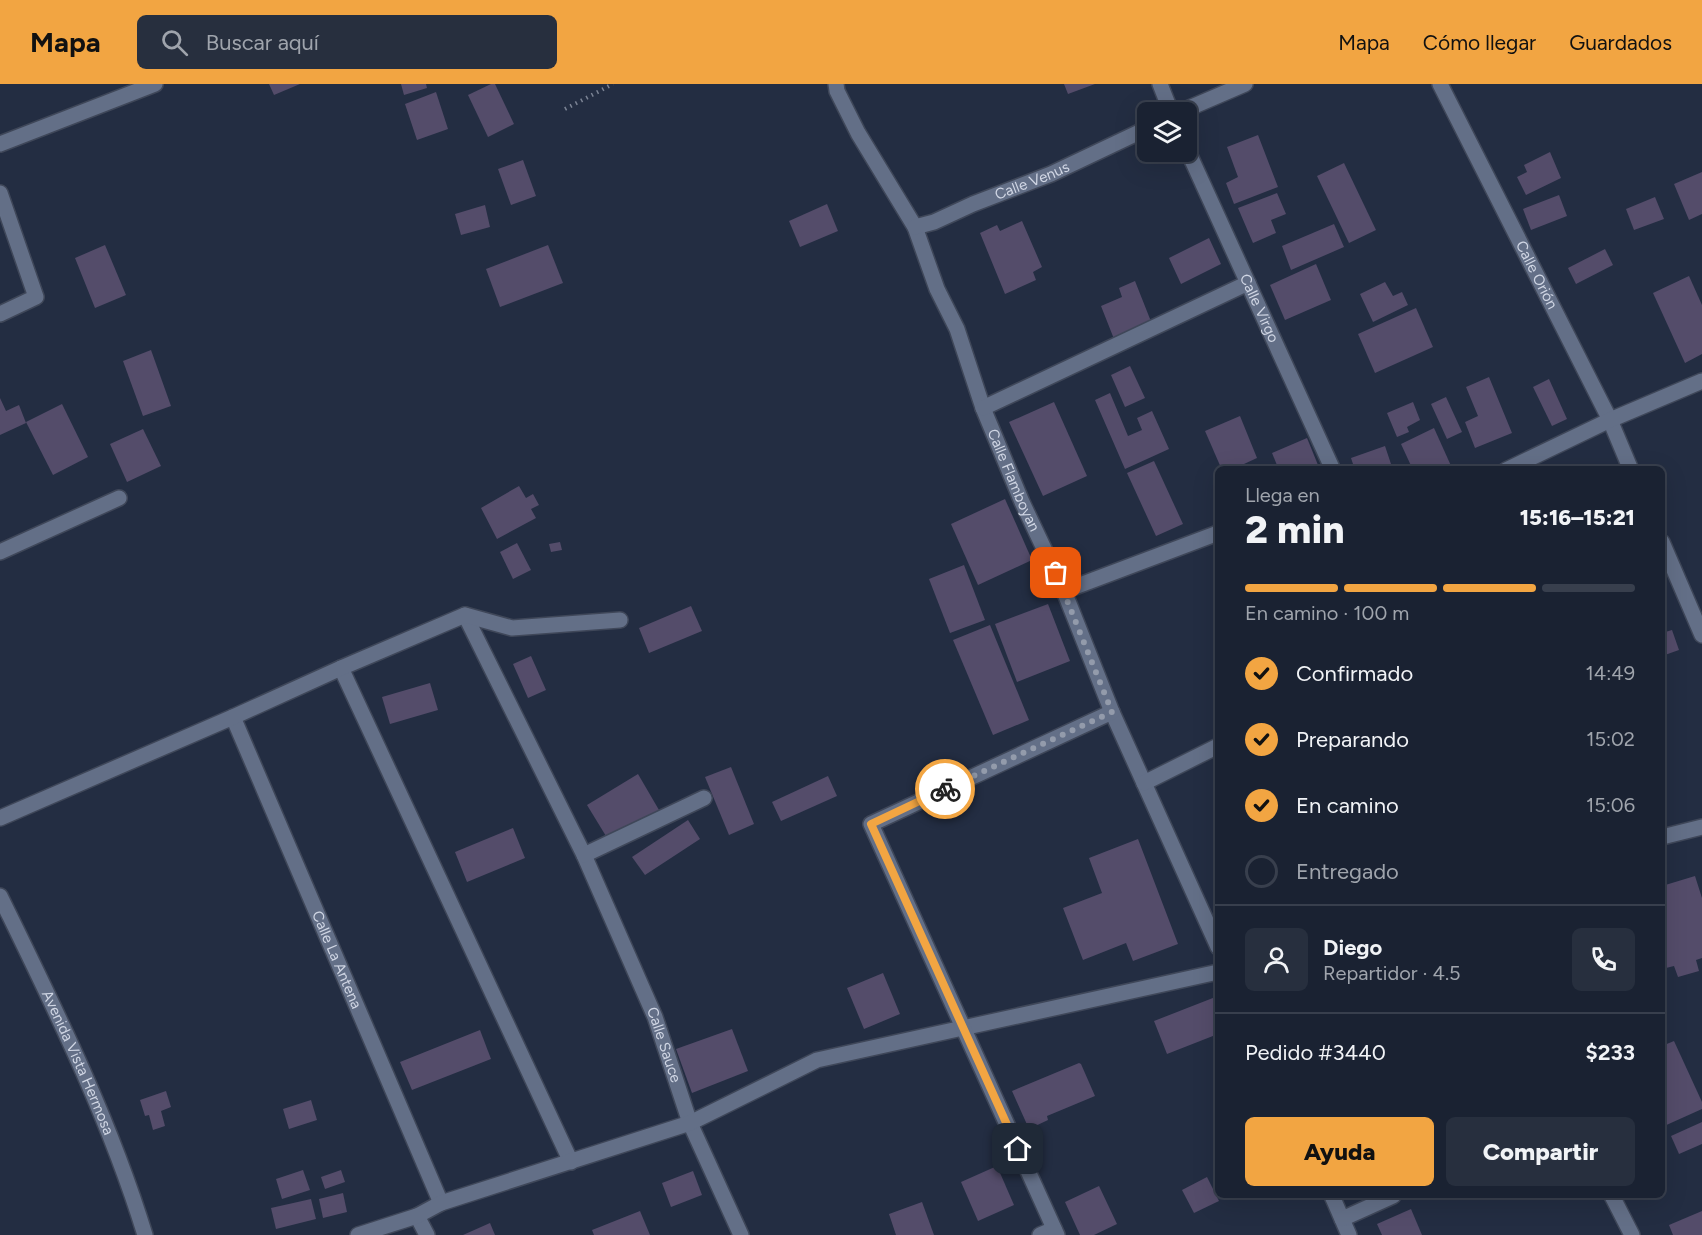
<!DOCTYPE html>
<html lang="es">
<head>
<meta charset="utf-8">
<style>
	:root { --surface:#1a2232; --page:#272f3e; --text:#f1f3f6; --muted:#9fa4ac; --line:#383f4d; --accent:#f2a542 }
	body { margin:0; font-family:Figtree,sans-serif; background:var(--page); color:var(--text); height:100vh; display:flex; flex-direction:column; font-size:22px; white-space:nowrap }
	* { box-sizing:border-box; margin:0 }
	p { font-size:20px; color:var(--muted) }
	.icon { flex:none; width:33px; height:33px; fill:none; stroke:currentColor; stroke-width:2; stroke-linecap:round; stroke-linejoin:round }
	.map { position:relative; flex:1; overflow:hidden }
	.sheet { position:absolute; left:1215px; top:382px; width:450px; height:732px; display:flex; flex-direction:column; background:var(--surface); border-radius:9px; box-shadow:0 6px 24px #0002,0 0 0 2px var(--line) }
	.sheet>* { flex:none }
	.controls { position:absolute; left:1137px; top:18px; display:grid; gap:12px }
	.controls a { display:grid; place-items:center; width:60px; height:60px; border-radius:9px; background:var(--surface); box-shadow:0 6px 24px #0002,0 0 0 2px var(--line); font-size:30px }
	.pin { position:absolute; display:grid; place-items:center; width:51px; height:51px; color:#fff; margin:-26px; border-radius:12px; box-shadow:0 3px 9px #0006 }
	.courier { position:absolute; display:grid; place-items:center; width:60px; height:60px; margin:-30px; border:4px solid #f2a542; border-radius:50%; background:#fff; color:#222; box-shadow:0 2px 8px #0007 }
	.headline em { font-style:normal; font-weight:800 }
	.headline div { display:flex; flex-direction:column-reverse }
	.headline { display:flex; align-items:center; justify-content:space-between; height:102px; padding:0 30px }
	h1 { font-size:39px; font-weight:800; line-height:45px }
	.bar { display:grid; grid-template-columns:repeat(4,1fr); gap:9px 6px; align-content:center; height:72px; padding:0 30px }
	.bar i { height:8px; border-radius:4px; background:var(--line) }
	.bar .on { background:var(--accent) }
	.bar p { grid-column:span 4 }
	.line { display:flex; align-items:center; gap:15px; padding:0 30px; border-top:2px solid var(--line) }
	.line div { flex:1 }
	.round { display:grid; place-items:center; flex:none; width:63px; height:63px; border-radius:9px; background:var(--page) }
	ol { padding:0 30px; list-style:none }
	li { display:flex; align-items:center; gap:18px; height:66px }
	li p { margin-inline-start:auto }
	li .icon { padding:6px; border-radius:50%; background:var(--accent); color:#111; stroke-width:4 }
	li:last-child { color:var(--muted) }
	li i { width:33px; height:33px; border:3px solid var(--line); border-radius:50% }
	.button { display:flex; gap:12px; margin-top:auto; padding:12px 30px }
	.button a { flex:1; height:69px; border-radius:9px; background:var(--accent); color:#111; font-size:24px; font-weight:800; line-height:69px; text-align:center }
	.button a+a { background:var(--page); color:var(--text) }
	header { display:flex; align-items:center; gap:36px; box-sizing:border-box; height:84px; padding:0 30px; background:var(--accent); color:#111 }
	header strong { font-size:28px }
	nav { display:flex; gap:33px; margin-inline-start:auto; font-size:21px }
	.search { width:420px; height:54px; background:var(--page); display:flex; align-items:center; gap:15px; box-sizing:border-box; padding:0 21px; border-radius:9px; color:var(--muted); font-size:22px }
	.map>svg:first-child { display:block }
	.building { fill:#544c6a }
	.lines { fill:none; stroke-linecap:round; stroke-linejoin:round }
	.minor-casing { stroke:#3f4759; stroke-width:18 }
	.path { stroke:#7b8394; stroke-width:4; stroke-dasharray:1.5 4.5; stroke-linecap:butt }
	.minor { stroke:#636f87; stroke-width:15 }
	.done { stroke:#939bab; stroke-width:6; stroke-dasharray:0 10.8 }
	.route { stroke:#f2a542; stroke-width:8 }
	.labels { text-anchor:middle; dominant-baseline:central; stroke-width:6; stroke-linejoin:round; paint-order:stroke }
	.street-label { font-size:15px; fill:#d0d6e4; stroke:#232d42 }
</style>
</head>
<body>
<header>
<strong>Mapa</strong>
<div class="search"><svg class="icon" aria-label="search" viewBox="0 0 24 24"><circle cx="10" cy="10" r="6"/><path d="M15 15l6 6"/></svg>Buscar aquí</div>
<nav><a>Mapa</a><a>Cómo llegar</a><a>Guardados</a></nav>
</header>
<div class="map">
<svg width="1702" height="1151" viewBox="0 0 1702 1151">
	<rect width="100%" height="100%" fill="#232d42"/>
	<g class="building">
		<polygon points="269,0 300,0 274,11"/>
		<polygon points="401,0 426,0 427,4 404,11"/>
		<polygon points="491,0 495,0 514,40 488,53 468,11"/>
		<polygon points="1064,0 1095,0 1068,10"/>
		<polygon points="436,8 448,45 417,56 405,20"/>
		<polygon points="1258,51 1278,103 1234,120 1226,99 1238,93 1227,63"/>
		<polygon points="1550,68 1561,94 1526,111 1517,93 1527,88 1524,81"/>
		<polygon points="523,76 536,112 511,121 498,85"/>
		<polygon points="1344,79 1376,146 1349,159 1317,92"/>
		<polygon points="1702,88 1702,130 1689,136 1674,100"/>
		<polygon points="1277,109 1286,130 1271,136 1276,149 1253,159 1238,124"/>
		<polygon points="1559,111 1567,132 1531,146 1523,125"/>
		<polygon points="1655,113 1664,135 1634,146 1626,125"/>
		<polygon points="827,120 838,147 800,163 789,137"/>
		<polygon points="485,121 490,143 461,151 455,130"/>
		<polygon points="1022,137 1042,183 1033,188 1036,196 1005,210 980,149 997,141 1000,147"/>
		<polygon points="1334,140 1344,163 1291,186 1282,162"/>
		<polygon points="1209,154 1221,180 1181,200 1169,174"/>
		<polygon points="105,161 126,211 95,224 75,174"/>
		<polygon points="548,161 563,199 500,223 486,185"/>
		<polygon points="1605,165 1613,181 1576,200 1568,184"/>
		<polygon points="1316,180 1331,216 1285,236 1270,201"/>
		<polygon points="1689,192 1702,221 1702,270 1685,279 1653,209"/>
		<polygon points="1135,197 1152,240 1114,255 1101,222 1122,213 1119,204"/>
		<polygon points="1385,198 1393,212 1402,208 1408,221 1373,238 1360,210"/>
		<polygon points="1416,224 1433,263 1375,289 1358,250"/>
		<polygon points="151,266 171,322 143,332 123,277"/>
		<polygon points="1130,282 1145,314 1125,323 1111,291"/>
		<polygon points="1489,293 1512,349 1475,364 1465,338 1478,332 1466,303"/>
		<polygon points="1549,295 1567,335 1552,342 1533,303"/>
		<polygon points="1110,309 1128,352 1142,346 1137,334 1152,327 1169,365 1125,385 1095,316"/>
		<polygon points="1446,313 1462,348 1447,355 1431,320"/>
		<polygon points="0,314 6,327 19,321 26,339 0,351"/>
		<polygon points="1054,318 1087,392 1043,412 1009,338"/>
		<polygon points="1413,318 1420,336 1407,343 1409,348 1397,353 1387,329"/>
		<polygon points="62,320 88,373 53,391 26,338"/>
		<polygon points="1240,332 1257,374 1231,386 1222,386 1205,347"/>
		<polygon points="1434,344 1452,384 1447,386 1413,386 1401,360"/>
		<polygon points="143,345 161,382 127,398 110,360"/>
		<polygon points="1307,354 1320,386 1279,386 1272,369"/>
		<polygon points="1385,362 1393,386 1355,386 1351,374"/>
		<polygon points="1154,377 1183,440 1156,452 1127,389"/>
		<polygon points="519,402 526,414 533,410 539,421 531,425 536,434 497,455 481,424"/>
		<polygon points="1005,415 1032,476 978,501 951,440"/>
		<polygon points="560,458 562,466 551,468 549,460"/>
		<polygon points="517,459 531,486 513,495 500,468"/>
		<polygon points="964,481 985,536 950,549 929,495"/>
		<polygon points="1048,520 1070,577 1017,598 995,540"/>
		<polygon points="691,522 702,547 649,569 639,544"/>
		<polygon points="990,541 1029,636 993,651 953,556"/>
		<polygon points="1672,546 1679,566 1662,572 1662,549"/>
		<polygon points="531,572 546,606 528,614 513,580"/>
		<polygon points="430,599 438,626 390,640 382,613"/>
		<polygon points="731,683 754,740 729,751 705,693"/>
		<polygon points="638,690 659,726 609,757 587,721"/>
		<polygon points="828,692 837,712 781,737 772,718"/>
		<polygon points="688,736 700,755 645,791 632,773"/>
		<polygon points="513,744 525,774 467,798 455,768"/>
		<polygon points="1138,755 1178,860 1133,877 1126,859 1083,876 1063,824 1102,809 1089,774"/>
		<polygon points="1695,792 1702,814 1702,874 1696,876 1699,887 1678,893 1674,882 1662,885 1662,802"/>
		<polygon points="883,889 900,930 864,945 847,904"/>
		<polygon points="1218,912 1218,950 1167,970 1154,937"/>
		<polygon points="732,945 748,987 692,1009 676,965"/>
		<polygon points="480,946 491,975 412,1006 400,978"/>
		<polygon points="1674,957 1702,1018 1702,1025 1662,1043 1662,962"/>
		<polygon points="1079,979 1081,980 1095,1012 1047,1032 1048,1036 1029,1045 1012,1007"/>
		<polygon points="166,1007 171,1023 161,1027 165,1042 153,1046 149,1031 145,1032 140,1016"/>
		<polygon points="311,1016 317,1036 289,1045 283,1025"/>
		<polygon points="1702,1038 1702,1060 1679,1070 1671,1052"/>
		<polygon points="997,1082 1014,1121 978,1137 961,1098"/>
		<polygon points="303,1086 310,1106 282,1115 276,1095"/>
		<polygon points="341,1086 345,1098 325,1105 321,1093"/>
		<polygon points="693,1087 702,1111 671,1123 662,1099"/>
		<polygon points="1207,1093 1219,1117 1194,1129 1182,1106"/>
		<polygon points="1099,1102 1117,1140 1094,1151 1080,1151 1065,1118"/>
		<polygon points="343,1109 347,1128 323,1134 319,1115"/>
		<polygon points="311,1115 316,1135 276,1145 271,1124"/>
		<polygon points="922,1118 934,1151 896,1151 889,1130"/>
		<polygon points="1411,1125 1422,1151 1382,1151 1377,1140"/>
		<polygon points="640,1127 650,1151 594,1151 592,1146"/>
		<polygon points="1702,1127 1702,1151 1673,1151 1669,1141"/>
		<polygon points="490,1139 495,1151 463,1151"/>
	</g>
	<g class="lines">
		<g class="minor-casing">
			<g id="minor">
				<path id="s1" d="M 836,0 L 837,7 L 858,49 L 915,143 L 937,205 L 957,245 L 983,324 L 1022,418 L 1064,507 L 1112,628 L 1218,863"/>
				<polyline points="1160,0 1171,28"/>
				<path id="s2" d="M 1440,0 L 1610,336 L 1631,386"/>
				<polyline points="1180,28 1245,0"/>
				<polyline points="0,60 155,0"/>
				<path id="s3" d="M 1186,63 L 1333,386"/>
				<polyline points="0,109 36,213 0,230"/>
				<path id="s4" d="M 915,143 L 934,138 L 973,120 L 1051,90 L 1148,44"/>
				<polyline points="983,324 1248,199"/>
				<polyline points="1506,386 1610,336 1702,297"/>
				<polyline points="1662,458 1702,551"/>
				<polyline points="0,468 119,414"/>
				<polyline points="1064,507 1218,449"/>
				<path id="s5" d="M 465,531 L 584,771 L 655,933 L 690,1039 L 741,1151"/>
				<polyline points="341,584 571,1078"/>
				<path id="s6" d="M 233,633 L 441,1119"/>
				<polyline points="1144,699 1218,662"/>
				<polyline points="0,734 233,633 341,584 465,531 512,544 620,536"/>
				<polyline points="1662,753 1702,743"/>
				<polyline points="584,771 704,714"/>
				<path id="s7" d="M 0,812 C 54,923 109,1033 145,1151"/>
				<polyline points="1332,1112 1349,1151"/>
				<polyline points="1612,1112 1632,1151"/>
				<polyline points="417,1132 427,1151"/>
				<polyline points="1342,1135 1393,1112"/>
				<polyline points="358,1151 417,1132 441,1119 690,1039 817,976 1218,888"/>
				<polyline points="1040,1151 1054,1145"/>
				<polyline points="1057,1151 871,740 1112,628"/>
			</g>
		</g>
		<polyline class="path" points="565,25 613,0"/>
		<use href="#minor" class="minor"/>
	</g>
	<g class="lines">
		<polyline class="done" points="945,705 1112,628 1056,489"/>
		<polyline class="route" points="945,705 871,740 1018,1065"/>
	</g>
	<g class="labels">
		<g class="street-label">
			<text stroke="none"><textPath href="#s4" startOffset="126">Calle Venus</textPath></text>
			<text stroke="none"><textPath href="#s2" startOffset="214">Calle Orión</textPath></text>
			<text stroke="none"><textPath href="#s3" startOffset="177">Calle Virgo</textPath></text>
			<text stroke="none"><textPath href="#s1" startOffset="436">Calle Flamboyan</textPath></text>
			<text stroke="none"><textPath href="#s6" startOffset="264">Calle La Antena</textPath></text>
			<text stroke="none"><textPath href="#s5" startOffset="474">Calle Sauce</textPath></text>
			<text stroke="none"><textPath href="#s7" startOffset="184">Avenida Vista Hermosa</textPath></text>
		</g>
	</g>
</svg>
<div class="controls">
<a><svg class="icon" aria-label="layers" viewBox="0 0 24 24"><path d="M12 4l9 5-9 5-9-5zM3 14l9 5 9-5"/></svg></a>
</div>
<div class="pin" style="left:1056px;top:489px;background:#ea580c"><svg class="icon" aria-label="bag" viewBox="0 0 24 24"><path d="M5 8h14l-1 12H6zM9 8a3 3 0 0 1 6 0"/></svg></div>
<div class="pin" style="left:1018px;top:1065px;background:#1f2937"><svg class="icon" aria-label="home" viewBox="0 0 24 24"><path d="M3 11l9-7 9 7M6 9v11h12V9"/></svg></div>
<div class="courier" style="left:945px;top:705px"><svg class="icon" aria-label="bike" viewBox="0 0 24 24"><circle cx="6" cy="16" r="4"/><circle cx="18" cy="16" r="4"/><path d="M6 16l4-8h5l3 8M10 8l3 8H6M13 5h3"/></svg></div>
<section class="sheet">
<div class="headline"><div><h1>2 min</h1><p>Llega en</p></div><em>15:16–15:21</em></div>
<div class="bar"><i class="on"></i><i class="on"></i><i class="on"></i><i></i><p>En camino · 100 m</p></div>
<ol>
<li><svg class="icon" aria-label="check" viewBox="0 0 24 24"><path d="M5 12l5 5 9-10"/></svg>Confirmado<p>14:49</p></li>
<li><svg class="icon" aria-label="check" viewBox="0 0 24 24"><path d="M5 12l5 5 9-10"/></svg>Preparando<p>15:02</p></li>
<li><svg class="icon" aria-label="check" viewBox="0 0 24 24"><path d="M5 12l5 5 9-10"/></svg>En camino<p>15:06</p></li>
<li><i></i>Entregado</li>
</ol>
<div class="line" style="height:108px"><a class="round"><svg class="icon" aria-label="person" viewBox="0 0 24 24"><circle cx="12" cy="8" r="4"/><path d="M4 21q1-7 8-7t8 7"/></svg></a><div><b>Diego</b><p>Repartidor · 4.5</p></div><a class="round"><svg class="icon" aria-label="phone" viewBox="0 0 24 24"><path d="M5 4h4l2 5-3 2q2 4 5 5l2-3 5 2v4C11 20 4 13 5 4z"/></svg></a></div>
<div class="line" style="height:78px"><div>Pedido #3440</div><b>$233</b></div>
<div class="button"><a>Ayuda</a><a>Compartir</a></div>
</section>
</div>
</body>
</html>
